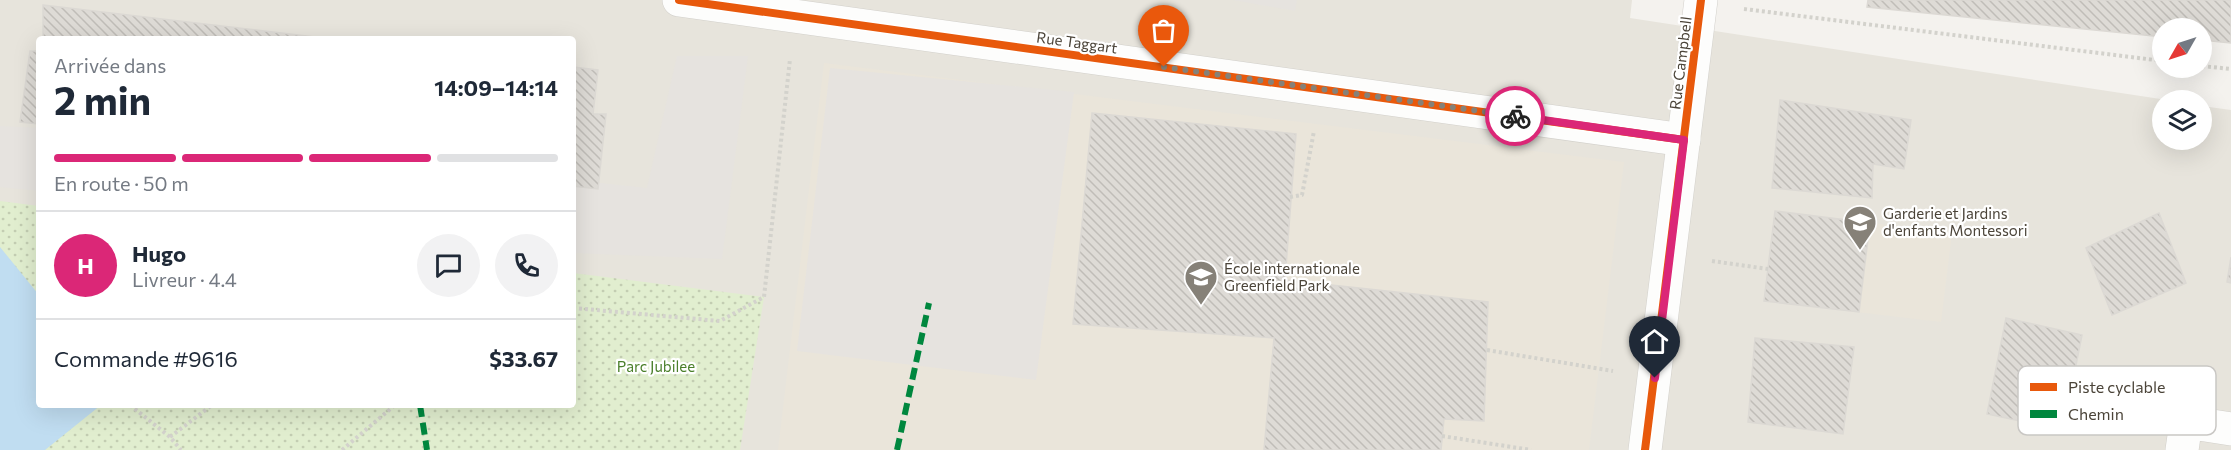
<!DOCTYPE html>
<html lang="fr">
<head>
<meta charset="utf-8">
<style>
	:root { --surface:#fff; --page:#f2f2f3; --text:#1f2937; --muted:#747a83; --line:#e0e1e3; --accent:#db2777 }
	body { margin:0; font-family:Commissioner,sans-serif; background:var(--page); color:var(--text); height:100vh; display:flex; flex-direction:column; font-size:22px; white-space:nowrap }
	* { box-sizing:border-box; margin:0 }
	p { font-size:20px; color:var(--muted) }
	.icon { flex:none; width:33px; height:33px; fill:none; stroke:currentColor; stroke-width:2; stroke-linecap:round; stroke-linejoin:round }
	.map { position:relative; flex:1; overflow:hidden }
	.sheet { position:absolute; left:36px; top:36px; width:540px; height:372px; display:flex; flex-direction:column; background:var(--surface); border-radius:6px; box-shadow:0 6px 24px #0002 }
	.sheet>* { flex:none }
	.needle { width:39px; rotate:231deg }
	.controls { position:absolute; left:2152px; top:18px; display:grid; gap:12px }
	.controls a { display:grid; place-items:center; width:60px; height:60px; border-radius:50%; background:var(--surface); box-shadow:0 6px 24px #0002; font-size:30px }
	.pin { position:absolute; display:grid; place-items:center; width:51px; height:51px; color:#fff; margin:-62px -26px; border-radius:50% 50% 50% 0; rotate:-45deg; box-shadow:0 0 6px #0007 }
	.pin .icon { rotate:45deg }
	.courier { position:absolute; display:grid; place-items:center; width:60px; height:60px; margin:-30px; border:4px solid #db2777; border-radius:50%; background:#fff; color:#222; box-shadow:0 2px 8px #0007 }
	.head em { font-style:normal; font-weight:700 }
	.head div { display:flex; flex-direction:column-reverse }
	.head { display:flex; align-items:center; justify-content:space-between; height:102px; padding:0 18px }
	h1 { font-size:39px; font-weight:700; line-height:45px }
	.bar { display:grid; grid-template-columns:repeat(4,1fr); gap:9px 6px; align-content:center; height:72px; padding:0 18px }
	.bar i { height:8px; border-radius:4px; background:var(--line) }
	.bar .selected { background:var(--accent) }
	.bar p { grid-column:span 4 }
	.line { display:flex; align-items:center; gap:15px; padding:0 18px; border-top:2px solid var(--line) }
	.line div { flex:1 }
	.round { display:grid; place-items:center; flex:none; width:63px; height:63px; border-radius:32px; background:var(--page) }
	.map>svg:first-child { display:block }
	.residential { fill:#e7e4dc; fill-rule:evenodd }
	.education { fill:#eae5da }
	.green { fill:url(#green-dots) }
	.parking { fill:#e6e3df }
	.water { fill:#c0ddf1 }
	.building { fill:url(#building-back-hatch); stroke:#dcd9d4; stroke-width:1.5 }
	.lines { fill:none; stroke-linecap:round; stroke-linejoin:round }
	.street-casing { stroke:#d2d0cb; stroke-width:34 }
	.path { stroke:#d3d2cc; stroke-width:4; stroke-dasharray:3 3; stroke-linecap:butt }
	.street { stroke:#fdfdfc; stroke-width:33 }
	.quiet { stroke:#00873e; stroke-width:6; stroke-dasharray:12 6; stroke-linecap:butt }
	.cycleway-casing { stroke:#fff; stroke-width:11 }
	.cycleway { stroke:#e8590c; stroke-width:8 }
	.done { stroke:#868178; stroke-width:6; stroke-dasharray:0 10.8 }
	.route { stroke:#db2777; stroke-width:8 }
	.labels { text-anchor:middle; dominant-baseline:central; stroke-width:4.5; stroke-linejoin:round; paint-order:stroke }
	.street-label { font-size:15px; fill:#4b4439; stroke:#fff }
	.poi-label { font-size:15px; fill:#4b4439; stroke:#fff; text-anchor:start }
	.park-label { font-size:15px; fill:#4a7f2a; stroke:#fff }
	.key { fill:#fff; stroke:#c9c7c4; stroke-width:1.5 }
	.key-label { font-size:16px; fill:#4b4439 }
</style>
</head>
<body>
<div class="map">
<svg width="2231" height="450" viewBox="0 0 2231 450">
	<defs>
		<pattern id="green-dots" width="8" height="8" patternUnits="userSpaceOnUse" patternTransform="scale(1.5)"><rect width="8" height="8" fill="#e1eecf"/><path d="M2 2h.1M6 6h.1" fill="none" stroke="#c3cdb2" stroke-width="1.8" stroke-linecap="round"/></pattern>
		<pattern id="building-back-hatch" width="6" height="6" patternUnits="userSpaceOnUse" patternTransform="scale(1.5)"><rect width="6" height="6" fill="#dedbd6"/><path d="M-1 5l2 2M0 0l6 6M5-1l2 2" fill="none" stroke="#c0bdb8"/></pattern>
	</defs>
	<rect width="100%" height="100%" fill="#f4f2ee"/>
	<path class="residential" d="M 0,0 L 1632,0 L 1630,18 L 2167,100 L 2163,100 L 2163,140 L 2202,140 L 2202,106 L 2231,110 L 2231,450 L 0,450 ZM 39,39 L 573,39 L 573,405 L 39,405 Z"/>
	<g class="education">
		<polygon points="824,63 1624,162 1589,450 778,450"/>
		<polygon points="1775,211 1952,233 1941,322 1764,301"/>
	</g>
	<polygon class="green" points="0,201 39,206 39,405 573,405 573,273 764,297 740,450 0,450"/>
	<g class="parking">
		<polygon points="1233,0 1297,0 1295,11"/>
		<polygon points="677,56 748,56 722,259 573,253 573,180 647,188"/>
		<polygon points="830,68 1074,92 1036,380 797,351"/>
		<polygon points="0,126 39,128 39,191 0,187"/>
	</g>
	<polygon class="water" points="0,247 39,295 39,405 101,405 45,450 0,450"/>
	<g class="building">
		<polygon points="1868,0 2231,0 2231,43 2202,40 2202,28 2163,28 2163,37 1867,7"/>
		<polygon points="43,5 332,39 43,39"/>
		<polygon points="30,51 39,51 39,124 20,122"/>
		<polygon points="573,67 598,70 593,114 606,114 598,189 573,186"/>
		<polygon points="1780,100 1911,120 1904,169 1873,164 1872,198 1772,188"/>
		<polygon points="1092,113 1296,134 1285,280 1488,302 1484,421 1444,419 1441,450 1264,450 1274,338 1073,324"/>
		<polygon points="1775,211 1870,223 1859,312 1764,301"/>
		<polygon points="2159,213 2186,283 2112,315 2086,248"/>
		<polygon points="2231,257 2231,283 2227,282"/>
		<polygon points="2006,318 2082,335 2063,430 1987,414"/>
		<polygon points="1755,338 1854,347 1843,434 1748,422"/>
	</g>
	<g class="lines">
		<g class="street-casing">
			<g id="street">
				<polyline points="679,0 1684,140"/>
				<polyline points="1645,450 1701,0"/>
				<polyline points="2182,450 2186,422 2231,429"/>
			</g>
		</g>
		<g class="path">
			<polyline points="1744,9 2163,61"/>
			<polyline points="2202,66 2231,69"/>
			<polyline points="1290,197 1302,195 1314,131"/>
			<polyline points="1712,261 1768,269"/>
			<polyline points="573,308 720,321 764,297 790,59"/>
			<polyline points="1487,350 1613,371"/>
			<polyline points="130,405 170,437 181,450"/>
			<polyline points="1442,436 1531,450"/>
			<polyline points="170,437 212,405"/>
			<polyline points="342,450 395,405"/>
		</g>
		<use href="#street" class="street"/>
		<g class="quiet">
			<polyline points="420,405 427,450"/>
			<polyline points="897,450 929,303"/>
		</g>
		<g class="cycleway-casing">
			<g id="cycleway">
				<polyline points="679,0 1684,140"/>
				<polyline points="1645,450 1701,0"/>
			</g>
		</g>
		<use href="#cycleway" class="cycleway"/>
	</g>
	<g class="lines">
		<polyline class="done" points="1164,67 1515,116"/>
		<polyline class="route" points="1515,116 1684,140 1655,378"/>
	</g>
	<defs>
		<g id="school-pin" transform="scale(1.725)"><path d="M0 17L-7.5 6A9.5 9.5 0 1 1 7.5 6Z" fill="#868178" stroke="#fff"/><path d="M0-5L7-2L0 1L-7-2ZM-4 1L0 2.5L4 1V4Q0 6-4 4Z" fill="#fff"/></g>
	</defs>
	<g fill-rule="evenodd">
		<use href="#school-pin" x="1860" y="222"/>
		<use href="#school-pin" x="1201" y="277"/>
	</g>
	<g class="labels">
		<g class="street-label">
			<text transform="translate(1077 42) rotate(8)">Rue Taggart</text>
			<text transform="translate(1680 63) rotate(-83)">Rue Campbell</text>
		</g>
		<g class="poi-label">
			<text x="1883" y="213">Garderie et Jardins<tspan x="1883" dy="17">d'enfants Montessori</tspan></text>
			<text x="1224" y="268">École internationale<tspan x="1224" dy="17">Greenfield Park</tspan></text>
		</g>
		<g class="park-label">
			<text x="656" y="366">Parc Jubilee</text>
		</g>
	</g>
	<rect x="2018" y="366" width="198" height="69" rx="9" class="key"/>
	<rect x="2030" y="383" width="27" height="8" fill="#e8590c"/>
	<rect x="2030" y="410" width="27" height="8" fill="#00873e"/>
	<g class="key-label">
		<text x="2068" y="393">Piste cyclable</text>
		<text x="2068" y="420">Chemin</text>
	</g>
</svg>
<div class="controls">
<a><svg class="needle" viewBox="-14 -14 28 28"><path d="M0-13l5 13h-10z" fill="#e53935"/><path d="M0 13l5-13h-10z" fill="#747a83"/></svg></a>
<a><svg class="icon" aria-label="layers" viewBox="0 0 24 24"><path d="M12 4l9 5-9 5-9-5zM3 14l9 5 9-5"/></svg></a>
</div>
<div class="pin" style="left:1164px;top:67px;background:#ea580c"><svg class="icon" aria-label="bag" viewBox="0 0 24 24"><path d="M5 8h14l-1 12H6zM9 8a3 3 0 0 1 6 0"/></svg></div>
<div class="pin" style="left:1655px;top:378px;background:#1f2937"><svg class="icon" aria-label="home" viewBox="0 0 24 24"><path d="M3 11l9-7 9 7M6 9v11h12V9"/></svg></div>
<div class="courier" style="left:1515px;top:116px"><svg class="icon" aria-label="bike" viewBox="0 0 24 24"><circle cx="6" cy="16" r="4"/><circle cx="18" cy="16" r="4"/><path d="M6 16l4-8h5l3 8M10 8l3 8H6M13 5h3"/></svg></div>
<section class="sheet">
<div class="head"><div><h1>2 min</h1><p>Arrivée dans</p></div><em>14:09–14:14</em></div>
<div class="bar"><i class="selected"></i><i class="selected"></i><i class="selected"></i><i></i><p>En route · 50 m</p></div>
<div class="line" style="height:108px"><b class="round" style="background:var(--accent);color:#fff">H</b><div><b>Hugo</b><p>Livreur · 4.4</p></div><a class="round"><svg class="icon" aria-label="chat" viewBox="0 0 24 24"><path d="M4 5h16v11H9l-5 4z"/></svg></a><a class="round"><svg class="icon" aria-label="phone" viewBox="0 0 24 24"><path d="M5 4h4l2 5-3 2q2 4 5 5l2-3 5 2v4C11 20 4 13 5 4z"/></svg></a></div>
<div class="line" style="height:78px"><div>Commande #9616</div><b>$33.67</b></div>
</section>
</div>
</body>
</html>
